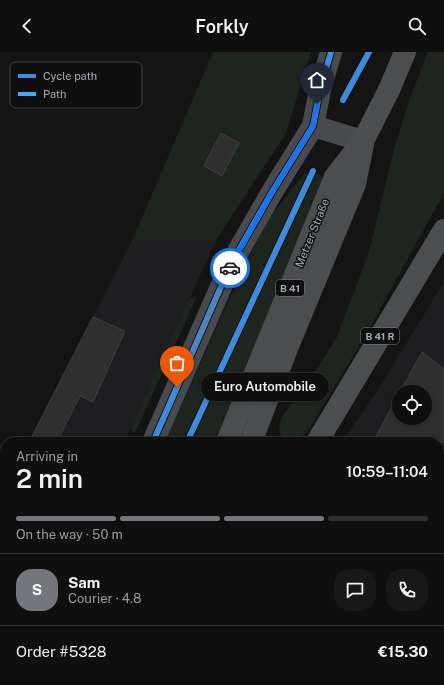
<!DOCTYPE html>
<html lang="en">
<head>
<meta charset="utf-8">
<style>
	:root { --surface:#0f0f10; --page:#181819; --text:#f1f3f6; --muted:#9b9c9f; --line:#2f2f30; --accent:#74767c }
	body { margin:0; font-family:"Public Sans",sans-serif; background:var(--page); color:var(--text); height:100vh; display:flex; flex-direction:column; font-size:15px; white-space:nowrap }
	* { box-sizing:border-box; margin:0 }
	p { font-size:13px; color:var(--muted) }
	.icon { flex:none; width:22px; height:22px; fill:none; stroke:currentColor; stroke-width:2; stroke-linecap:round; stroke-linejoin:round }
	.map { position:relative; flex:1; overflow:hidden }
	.panel { position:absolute; left:0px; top:385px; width:444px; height:248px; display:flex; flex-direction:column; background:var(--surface); border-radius:16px 16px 0 0; box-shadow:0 2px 6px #0003,0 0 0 1px var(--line) }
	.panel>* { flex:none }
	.buttons { position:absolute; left:392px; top:333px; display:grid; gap:8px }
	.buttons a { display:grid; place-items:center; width:40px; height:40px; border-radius:50%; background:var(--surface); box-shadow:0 2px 6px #0003,0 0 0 1px var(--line); font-size:20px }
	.pin { position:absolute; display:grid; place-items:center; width:34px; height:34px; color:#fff; margin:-41px -17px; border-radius:50% 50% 50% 0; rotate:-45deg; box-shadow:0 0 4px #0007 }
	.pin .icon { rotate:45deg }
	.courier { position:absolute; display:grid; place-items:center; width:40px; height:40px; margin:-20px; border:3px solid #1a73e8; border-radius:50%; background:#fff; color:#222; box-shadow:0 1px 5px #0007 }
	.bubble { position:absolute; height:28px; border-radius:14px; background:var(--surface); box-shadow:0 2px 6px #0003,0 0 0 1px var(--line); font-size:13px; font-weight:600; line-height:28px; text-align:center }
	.head em { font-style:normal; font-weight:600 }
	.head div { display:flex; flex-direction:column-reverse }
	.head { display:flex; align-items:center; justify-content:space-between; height:68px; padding:0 16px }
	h1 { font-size:26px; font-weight:600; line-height:30px }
	.bar { display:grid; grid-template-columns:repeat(4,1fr); gap:6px 4px; align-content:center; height:48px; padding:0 16px }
	.bar i { height:5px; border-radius:3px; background:var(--line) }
	.bar .active { background:var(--accent) }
	.bar p { grid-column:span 4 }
	.line { display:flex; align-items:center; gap:10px; padding:0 16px; border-top:1px solid var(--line) }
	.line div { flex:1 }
	.round { display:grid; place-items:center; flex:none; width:42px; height:42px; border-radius:16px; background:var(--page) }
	header { display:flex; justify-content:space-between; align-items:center; height:52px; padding:0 16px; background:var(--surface); font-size:18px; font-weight:600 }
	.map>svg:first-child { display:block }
	.built { fill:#1e1e20; fill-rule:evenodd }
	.green { fill:#1e251f }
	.water { fill:#2c3439 }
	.building { fill:#2f2f30; stroke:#3d3e41 }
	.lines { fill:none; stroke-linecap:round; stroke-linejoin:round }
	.street { stroke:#494a4d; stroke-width:22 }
	.primary { stroke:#4b4d4f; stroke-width:22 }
	.quiet { stroke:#3fa9f5; stroke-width:5; stroke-dasharray:10 5; stroke-linecap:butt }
	.cycleway-casing { stroke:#0f0f10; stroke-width:8 }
	.cycleway { stroke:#408adc; stroke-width:6 }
	.done { stroke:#74767c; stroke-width:4; stroke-dasharray:0 7.2 }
	.route { stroke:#1a73e8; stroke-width:5 }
	.labels { text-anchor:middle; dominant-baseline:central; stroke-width:3; stroke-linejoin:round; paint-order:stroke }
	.shield { fill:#0f0f10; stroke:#797c83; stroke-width:1 }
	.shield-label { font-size:10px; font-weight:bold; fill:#a7abb4 }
	.street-label { font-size:11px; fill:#a7abb4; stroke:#0f0f10 }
	.key { fill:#0f0f10; stroke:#3d3e41; stroke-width:1 }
	.key-label { font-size:11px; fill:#a7abb4 }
</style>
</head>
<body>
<header><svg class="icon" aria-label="back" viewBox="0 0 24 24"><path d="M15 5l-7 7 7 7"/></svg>Forkly<svg class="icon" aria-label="search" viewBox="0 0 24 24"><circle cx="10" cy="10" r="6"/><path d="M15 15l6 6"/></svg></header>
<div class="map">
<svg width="444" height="633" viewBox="0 0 444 633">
	<rect width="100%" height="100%" fill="#141415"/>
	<g class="built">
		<polygon points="216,188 125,390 29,390 132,189"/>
		<path d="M 444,230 L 444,538 L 439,535 L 439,390 L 342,390 L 376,341 ZM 399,340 L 425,340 L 425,366 L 399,366 Z"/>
		<polygon points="5,440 5,499 0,497 0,451"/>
	</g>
	<g class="green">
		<polygon points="213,0 311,0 286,81 216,188 132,189"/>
		<polygon points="428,0 444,0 444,141 365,284 310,376 300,386 290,389 281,384 279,376 281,366 319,314 337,285 369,200 394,97 409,49"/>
		<polygon points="313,119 322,125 323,136 218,390 165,390 241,221 269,166 305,121"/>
		<polygon points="197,244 136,379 133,380 131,376 189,247"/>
		<polygon points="439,535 444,538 444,633 235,633 238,628 439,628"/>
	</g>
	<polygon class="water" points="347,628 425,628 422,633 344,633"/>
	<g class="building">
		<polygon points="221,81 239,91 222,124 204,114"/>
		<polygon points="93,265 125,279 93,350 80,344 57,390 29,390"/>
		<polygon points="422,300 444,317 444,390 373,390 399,342 399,366 425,366 425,340 400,340"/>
	</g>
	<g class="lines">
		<g class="street">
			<polyline points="313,74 363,89"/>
			<polyline points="153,390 231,212 272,140 313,74 320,38 331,0"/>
			<polyline points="0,521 5,524"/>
			<polyline points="44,633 46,628"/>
		</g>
		<g class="primary">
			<polyline points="227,390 335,125 363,89 389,38 405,0"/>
			<polyline points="251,390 288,294 355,132 363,92"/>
			<polyline points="317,390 444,178"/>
			<polyline points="113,633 116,628"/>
			<polyline points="141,633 143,628"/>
			<polyline points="175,633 178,628"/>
		</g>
		<g class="quiet">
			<polyline points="0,521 5,524"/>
			<polyline points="90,633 93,628"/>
			<polyline points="228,633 231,628"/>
			<polyline points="321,633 324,628"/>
		</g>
		<g class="cycleway-casing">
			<g id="cycleway">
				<polyline points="343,48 369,0"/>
				<polyline points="153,390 231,212 272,140 313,74 320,38 331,0"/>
				<polyline points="187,390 313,119"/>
			</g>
		</g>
		<use href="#cycleway" class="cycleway"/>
	</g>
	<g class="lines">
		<polyline class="done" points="177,335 230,216"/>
		<polyline class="route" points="230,216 272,140 313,74 317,52"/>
	</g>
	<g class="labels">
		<g class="shield">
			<rect x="276" y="228" width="28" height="16" rx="3"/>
			<rect x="361" y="276" width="38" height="16" rx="3"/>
		</g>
		<g class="shield-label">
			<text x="290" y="236">B 41</text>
			<text x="380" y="284">B 41 R</text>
		</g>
		<g class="street-label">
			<text transform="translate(312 181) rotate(-68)">Metzer Straße</text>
		</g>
	</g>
	<rect x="10" y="10" width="132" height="46" rx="6" class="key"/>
	<rect x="18" y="22" width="18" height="4" fill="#408adc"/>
	<rect x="18" y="40" width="18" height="4" fill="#3fa9f5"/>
	<g class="key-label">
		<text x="43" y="28">Cycle path</text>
		<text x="43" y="46">Path</text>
	</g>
</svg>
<div class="buttons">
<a><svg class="icon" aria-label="locate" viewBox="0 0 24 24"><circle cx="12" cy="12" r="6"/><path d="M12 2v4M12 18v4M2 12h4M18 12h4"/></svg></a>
</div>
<div class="pin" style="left:177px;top:335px;background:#ea580c"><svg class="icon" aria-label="bag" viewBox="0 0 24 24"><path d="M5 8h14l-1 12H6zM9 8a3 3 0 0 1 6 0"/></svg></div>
<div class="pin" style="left:317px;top:52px;background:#1f2937"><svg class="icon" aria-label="home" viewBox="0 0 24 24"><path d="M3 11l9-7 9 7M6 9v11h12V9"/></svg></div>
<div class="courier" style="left:230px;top:216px"><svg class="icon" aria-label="car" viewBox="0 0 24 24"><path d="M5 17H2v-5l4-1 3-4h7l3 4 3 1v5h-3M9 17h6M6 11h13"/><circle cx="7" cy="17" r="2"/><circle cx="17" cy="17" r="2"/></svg></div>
<div class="bubble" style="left:201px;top:321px;width:128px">Euro Automobile</div>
<section class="panel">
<div class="head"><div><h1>2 min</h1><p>Arriving in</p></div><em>10:59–11:04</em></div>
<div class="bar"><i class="active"></i><i class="active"></i><i class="active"></i><i></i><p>On the way · 50 m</p></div>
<div class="line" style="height:72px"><b class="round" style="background:var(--accent);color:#fff">S</b><div><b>Sam</b><p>Courier · 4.8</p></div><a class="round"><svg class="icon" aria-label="chat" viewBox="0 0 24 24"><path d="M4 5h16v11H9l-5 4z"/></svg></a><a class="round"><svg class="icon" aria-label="phone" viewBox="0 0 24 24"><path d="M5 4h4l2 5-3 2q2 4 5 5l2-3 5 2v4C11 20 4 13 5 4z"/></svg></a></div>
<div class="line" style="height:52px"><div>Order #5328</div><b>€15.30</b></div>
</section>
</div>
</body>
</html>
